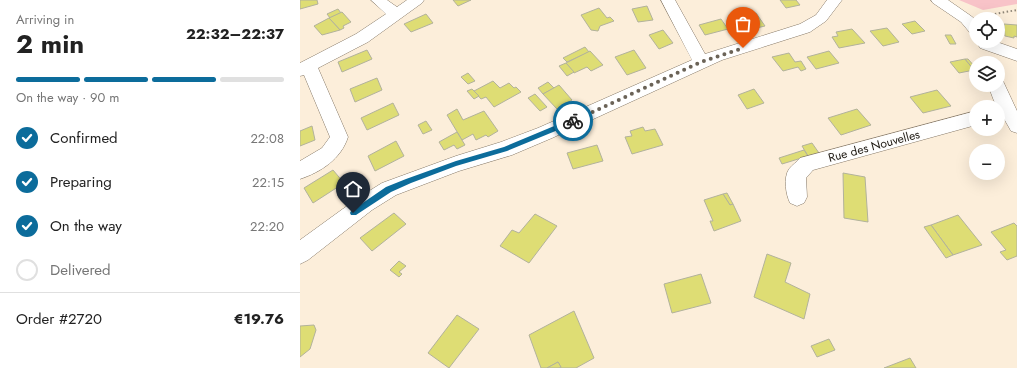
<!DOCTYPE html>
<html lang="en">
<head>
<meta charset="utf-8">
<style>
	:root { --surface:#fff; --page:#f2f2f2; --text:#222; --muted:#767676; --line:#e0e0e0; --accent:#0c6c9b }
	body { margin:0; font-family:Jost,sans-serif; background:var(--page); color:var(--text); height:100vh; display:flex; flex-direction:column; font-size:15px; white-space:nowrap }
	* { box-sizing:border-box; margin:0 }
	p { font-size:13px; color:var(--muted) }
	.icon { flex:none; width:22px; height:22px; fill:none; stroke:currentColor; stroke-width:2; stroke-linecap:round; stroke-linejoin:round }
	.map { position:relative; flex:1; overflow:hidden }
	.side { display:flex; flex-direction:column; background:var(--surface); width:300px }
	.side>* { flex:none }
	.controls { position:absolute; left:669px; top:12px; display:grid; gap:8px }
	.controls a { display:grid; place-items:center; width:36px; height:36px; border-radius:50%; background:var(--surface); box-shadow:0 4px 16px #0002; font-size:20px }
	.pin { position:absolute; display:grid; place-items:center; width:34px; height:34px; color:#fff; margin:-41px -17px; border-radius:50% 50% 50% 0; rotate:-45deg; box-shadow:0 0 4px #0007 }
	.pin .icon { rotate:45deg }
	.courier { position:absolute; display:grid; place-items:center; width:40px; height:40px; margin:-20px; border:3px solid #0c6c9b; border-radius:50%; background:#fff; color:#222; box-shadow:0 1px 5px #0007 }
	.overview em { font-style:normal; font-weight:700 }
	.overview div { display:flex; flex-direction:column-reverse }
	.overview { display:flex; align-items:center; justify-content:space-between; height:68px; padding:0 16px }
	h1 { font-size:26px; font-weight:700; line-height:30px }
	.bar { display:grid; grid-template-columns:repeat(4,1fr); gap:6px 4px; align-content:center; height:48px; padding:0 16px }
	.bar i { height:5px; border-radius:3px; background:var(--line) }
	.bar .on { background:var(--accent) }
	.bar p { grid-column:span 4 }
	.line { display:flex; align-items:center; gap:10px; padding:0 16px; border-top:1px solid var(--line) }
	.line div { flex:1 }
	ol { padding:0 16px; list-style:none }
	li { display:flex; align-items:center; gap:12px; height:44px }
	li p { margin-inline-start:auto }
	li .icon { padding:4px; border-radius:50%; background:var(--accent); color:#fff; stroke-width:4 }
	li:last-child { color:var(--muted) }
	li i { width:22px; height:22px; border:2px solid var(--line); border-radius:50% }
	main { display:flex; flex:1; min-height:0 }
	.map>svg:first-child { display:block }
	.green { fill:#f8c3c8 }
	.building { fill:#dedd74; stroke:#b2b29c }
	.lines { fill:none; stroke-linecap:round; stroke-linejoin:round }
	.street-casing { stroke:#867968; stroke-width:1 }
	.path { stroke:#8d8476; stroke-width:2; stroke-dasharray:1.5 2.5; stroke-linecap:butt }
	.street { fill:#fff; fill-rule:evenodd }
	.route { fill:#0c6c9b }
	.done { stroke:#6b6357; stroke-width:4; stroke-dasharray:0 7.2 }
	.labels { text-anchor:middle; dominant-baseline:central; stroke-width:3; stroke-linejoin:round; paint-order:stroke }
	.street-label { font-size:12px; fill:#1d1811; stroke:#fdfdfd }
</style>
</head>
<body>
<main>
<section class="side">
<div class="overview"><div><h1>2 min</h1><p>Arriving in</p></div><em>22:32–22:37</em></div>
<div class="bar"><i class="on"></i><i class="on"></i><i class="on"></i><i></i><p>On the way · 90 m</p></div>
<ol>
<li><svg class="icon" aria-label="check" viewBox="0 0 24 24"><path d="M5 12l5 5 9-10"/></svg>Confirmed<p>22:08</p></li>
<li><svg class="icon" aria-label="check" viewBox="0 0 24 24"><path d="M5 12l5 5 9-10"/></svg>Preparing<p>22:15</p></li>
<li><svg class="icon" aria-label="check" viewBox="0 0 24 24"><path d="M5 12l5 5 9-10"/></svg>On the way<p>22:20</p></li>
<li><i></i>Delivered</li>
</ol>
<div class="line" style="height:52px"><div>Order #2720</div><b>€19.76</b></div>
</section>
<div class="map">
<svg width="717" height="368" viewBox="0 0 717 368">
	<rect width="100%" height="100%" fill="#fceeda"/>
	<polygon class="green" points="659,0 717,0 717,4 683,10"/>
	<g class="building">
		<polygon points="0,0 17,0 18,4 0,9"/>
		<polygon points="153,0 171,0 158,6"/>
		<polygon points="480,0 496,0 500,5 486,8"/>
		<polygon points="347,6 353,20 338,22 332,9"/>
		<polygon points="299,8 307,18 310,17 314,21 300,26 298,31 291,30 281,15"/>
		<polygon points="38,9 41,13 30,18 27,14"/>
		<polygon points="42,12 51,22 43,26 44,28 40,30 29,18"/>
		<polygon points="456,13 465,26 448,30 439,18"/>
		<polygon points="126,14 133,23 111,32 104,24"/>
		<polygon points="29,18 40,30 22,35 14,26"/>
		<polygon points="421,19 428,29 405,35 399,25"/>
		<polygon points="615,21 625,31 612,34 602,24"/>
		<polygon points="704,24 717,25 717,37 714,36 714,38 705,36"/>
		<polygon points="587,28 599,42 583,46 570,31"/>
		<polygon points="552,29 565,43 539,48 532,37 538,36 536,32"/>
		<polygon points="363,30 373,43 359,49 349,35"/>
		<polygon points="645,35 651,35 656,44 650,44"/>
		<polygon points="285,47 289,52 267,62 263,58"/>
		<polygon points="67,50 72,59 42,72 38,62"/>
		<polygon points="334,50 346,68 327,75 315,57"/>
		<polygon points="290,51 303,65 291,71 287,67 274,73 266,63"/>
		<polygon points="529,51 539,63 516,69 507,57"/>
		<polygon points="489,53 495,62 501,61 506,69 501,71 498,67 483,71 472,57"/>
		<polygon points="665,59 674,70 659,73 650,62"/>
		<polygon points="665,59 668,59 676,68 676,70 674,70"/>
		<polygon points="266,63 274,72 267,76 259,66"/>
		<polygon points="168,73 175,81 168,84 161,77"/>
		<polygon points="77,78 82,90 55,102 50,89"/>
		<polygon points="193,81 200,88 209,83 214,88 216,87 221,92 194,107 186,97 181,99 174,91"/>
		<polygon points="248,82 254,88 243,94 238,88"/>
		<polygon points="259,85 272,100 257,109 243,94"/>
		<polygon points="172,89 179,96 174,99 167,91"/>
		<polygon points="454,89 464,103 447,109 438,95"/>
		<polygon points="637,90 651,106 623,113 610,97"/>
		<polygon points="235,94 247,107 240,111 228,98"/>
		<polygon points="93,103 99,115 67,130 61,118"/>
		<polygon points="157,109 163,120 184,111 198,131 188,137 186,135 176,140 173,134 162,140 147,115"/>
		<polygon points="557,109 571,125 541,135 528,118"/>
		<polygon points="126,121 132,130 123,134 118,125"/>
		<polygon points="12,126 15,140 0,146 0,131"/>
		<polygon points="343,127 345,131 355,129 363,145 332,154 325,137 332,136 330,131"/>
		<polygon points="157,132 165,145 157,149 154,145 144,150 139,142"/>
		<polygon points="96,141 104,156 75,171 68,156"/>
		<polygon points="512,143 519,153 508,156 502,146"/>
		<polygon points="297,145 303,161 273,169 267,153"/>
		<polygon points="504,150 508,156 482,164 479,158"/>
		<polygon points="33,170 44,183 13,203 4,188"/>
		<polygon points="543,173 565,177 568,222 544,218"/>
		<polygon points="427,193 433,204 430,205 423,194"/>
		<polygon points="423,194 430,205 433,204 441,221 414,231 410,221 413,221 404,200"/>
		<polygon points="94,213 106,224 72,251 60,238"/>
		<polygon points="235,214 257,226 229,263 200,246 212,230 219,233"/>
		<polygon points="658,215 682,245 653,255 631,225"/>
		<polygon points="714,223 717,226 717,256 707,260 700,252 706,250 691,232"/>
		<polygon points="631,225 653,255 646,258 624,227"/>
		<polygon points="467,254 491,263 485,282 510,294 504,319 454,297"/>
		<polygon points="99,261 106,266 99,272 102,274 99,277 90,270"/>
		<polygon points="401,274 411,303 372,313 364,284"/>
		<polygon points="274,311 294,358 276,368 261,368 258,362 247,368 241,368 229,335"/>
		<polygon points="157,315 179,329 149,368 128,353"/>
		<polygon points="14,325 16,330 10,349 0,357 0,326"/>
		<polygon points="529,339 535,350 517,357 511,346"/>
		<polygon points="610,358 616,368 584,368"/>
		<polygon points="258,362 261,367 259,368 247,368"/>
	</g>
	<g class="lines">
		<g class="street-casing">
			<g id="street">
				<path d="M 71,0 L 87,0 L 97,7 L 107,0 L 124,0 L 122,3 L 68,42 L 18,68 L 48,137 C 41,159 21,172 0,179 L 0,161 L 22,148 L 30,137 L 4,75 L 0,76 L 0,63 L 56,34 L 86,14 Z"/>
				<polygon points="361,0 375,0 405,54 500,24 516,15 527,0 542,0 526,21 510,32 422,60 252,138 212,155 159,171 96,195 72,210 8,260 0,264 0,240 58,198 82,183 156,156 201,142 238,128 392,60"/>
				<polygon points="631,0 648,0 671,16 676,20 676,35 671,34 661,22 633,3"/>
				<polygon points="680,41 694,41 717,49 717,61 680,48 678,44"/>
				<polygon points="698,79 703,81 717,111 717,133 711,131 694,101 688,85 698,85"/>
				<path d="M 676,111 L 676,125 L 513,170 L 506,178 L 507,197 L 504,203 L 497,206 L 490,203 C 486,195 483,178 489,169 C 492,165 497,162 500,158 Z"/>
			</g>
		</g>
		<polyline class="path" points="683,16 717,10"/>
		<use href="#street" class="street"/>
	</g>
	<polygon class="route" points="271,119 275,119 275,123 207,151 156,166 111,183 91,192 56,215 51,215 50,213 51,211 86,187 106,179 156,161 204,147"/>
	<g class="lines">
		<polyline class="done" points="273,121 401,62 443,48"/>
	</g>
	<g class="labels">
		<g class="street-label">
			<text transform="translate(574 146) rotate(-15)">Rue des Nouvelles</text>
		</g>
	</g>
</svg>
<div class="controls">
<a><svg class="icon" aria-label="locate" viewBox="0 0 24 24"><circle cx="12" cy="12" r="6"/><path d="M12 2v4M12 18v4M2 12h4M18 12h4"/></svg></a>
<a><svg class="icon" aria-label="layers" viewBox="0 0 24 24"><path d="M12 4l9 5-9 5-9-5zM3 14l9 5 9-5"/></svg></a>
<a>+</a>
<a>−</a>
</div>
<div class="pin" style="left:443px;top:48px;background:#ea580c"><svg class="icon" aria-label="bag" viewBox="0 0 24 24"><path d="M5 8h14l-1 12H6zM9 8a3 3 0 0 1 6 0"/></svg></div>
<div class="pin" style="left:53px;top:213px;background:#1f2937"><svg class="icon" aria-label="home" viewBox="0 0 24 24"><path d="M3 11l9-7 9 7M6 9v11h12V9"/></svg></div>
<div class="courier" style="left:273px;top:121px"><svg class="icon" aria-label="bike" viewBox="0 0 24 24"><circle cx="6" cy="16" r="4"/><circle cx="18" cy="16" r="4"/><path d="M6 16l4-8h5l3 8M10 8l3 8H6M13 5h3"/></svg></div>
</div>
</main>
</body>
</html>
